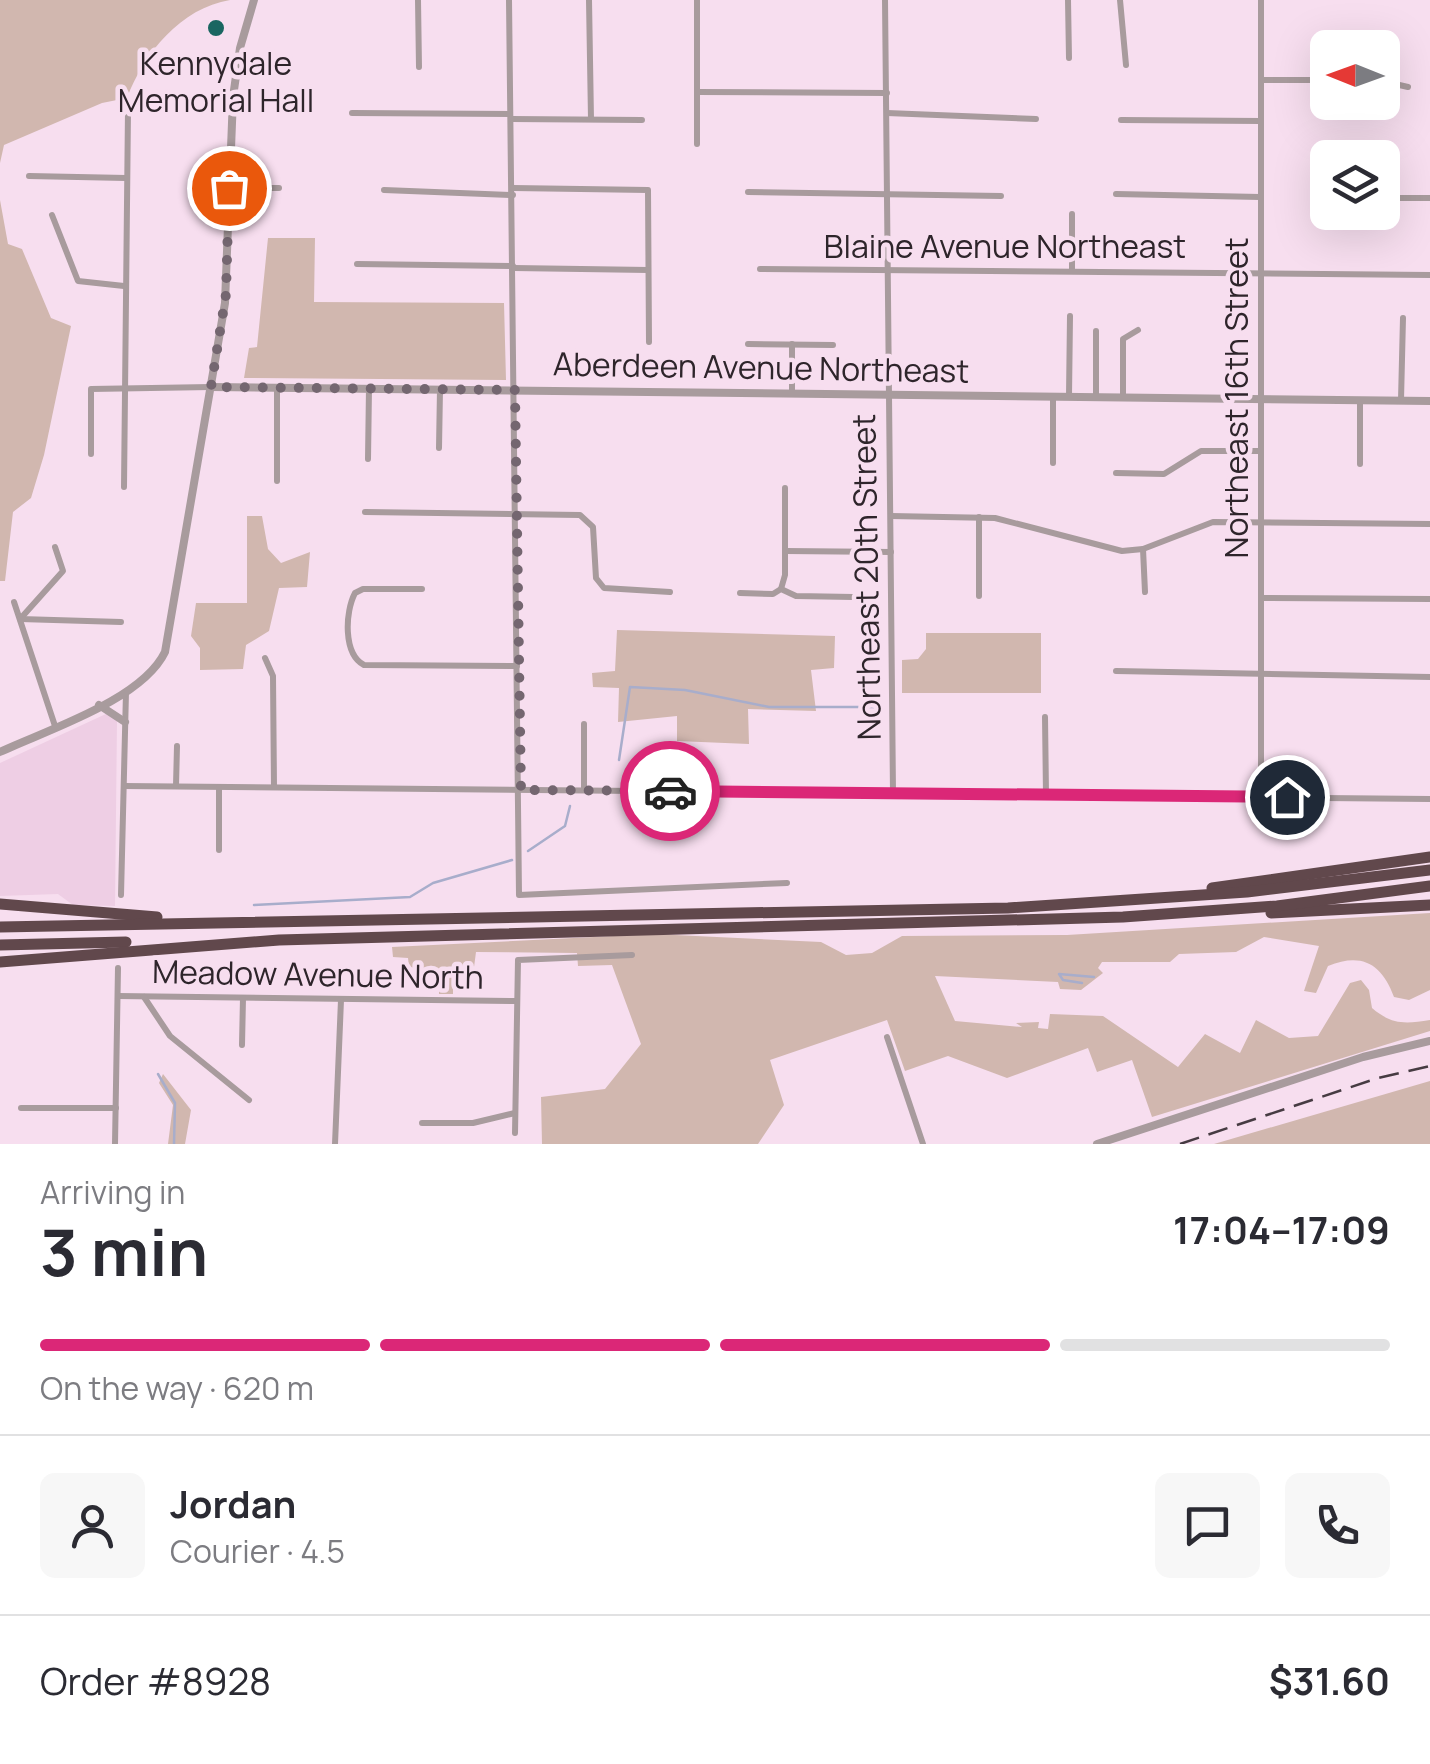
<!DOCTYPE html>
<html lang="en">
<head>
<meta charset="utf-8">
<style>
	:root { --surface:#fff; --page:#f7f7f7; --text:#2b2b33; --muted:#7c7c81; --line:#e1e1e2; --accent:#db2777 }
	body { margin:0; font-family:Manrope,sans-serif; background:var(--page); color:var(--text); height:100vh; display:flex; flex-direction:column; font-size:38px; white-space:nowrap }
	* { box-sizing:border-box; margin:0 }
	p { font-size:32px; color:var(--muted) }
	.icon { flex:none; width:55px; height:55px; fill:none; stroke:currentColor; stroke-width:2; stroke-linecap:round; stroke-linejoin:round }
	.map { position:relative; height:1144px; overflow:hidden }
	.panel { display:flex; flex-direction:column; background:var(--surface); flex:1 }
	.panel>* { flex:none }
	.needle { width:65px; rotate:271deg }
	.buttons { position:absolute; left:1310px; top:30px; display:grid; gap:20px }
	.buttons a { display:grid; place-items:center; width:90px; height:90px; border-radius:15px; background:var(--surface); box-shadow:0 10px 40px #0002; font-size:50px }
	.pin { position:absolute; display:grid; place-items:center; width:85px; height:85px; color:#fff; margin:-42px; border:5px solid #fff; border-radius:50%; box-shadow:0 2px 10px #0007 }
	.courier { position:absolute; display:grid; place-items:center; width:100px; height:100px; margin:-50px; border:8px solid #db2777; border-radius:50%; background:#fff; color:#222; box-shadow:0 2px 12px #0007 }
	.headline em { font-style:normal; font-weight:700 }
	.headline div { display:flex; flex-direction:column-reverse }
	.headline { display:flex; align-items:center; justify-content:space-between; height:170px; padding:0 40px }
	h1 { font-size:65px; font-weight:700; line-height:75px }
	.bar { display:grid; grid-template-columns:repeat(4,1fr); gap:15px 10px; align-content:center; height:120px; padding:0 40px }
	.bar i { height:12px; border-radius:8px; background:var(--line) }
	.bar .current { background:var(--accent) }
	.bar p { grid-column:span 4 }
	.line { display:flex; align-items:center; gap:25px; padding:0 40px; border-top:2px solid var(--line) }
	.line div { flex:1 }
	.round { display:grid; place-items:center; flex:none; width:105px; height:105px; border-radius:15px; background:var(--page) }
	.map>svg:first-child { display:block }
	.built { fill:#eecee4 }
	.green { fill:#d1b7af }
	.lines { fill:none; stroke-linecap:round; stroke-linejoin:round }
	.stream { stroke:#a8adcb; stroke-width:2.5 }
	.minor { stroke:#a89b9d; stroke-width:6 }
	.tertiary { stroke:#a89b9d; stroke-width:8 }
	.motorway { stroke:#61484c; stroke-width:11 }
	.rail { stroke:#463b42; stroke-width:2.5; stroke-dasharray:20 10; stroke-linecap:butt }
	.done { stroke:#746670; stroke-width:10; stroke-dasharray:0 18 }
	.route { stroke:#db2777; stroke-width:12 }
	.poi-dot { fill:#1a6661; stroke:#f7deef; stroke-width:4 }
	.labels { text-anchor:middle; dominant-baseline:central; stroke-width:9; stroke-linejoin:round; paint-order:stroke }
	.poi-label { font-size:32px; fill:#2e252b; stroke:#f7deef }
	.street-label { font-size:32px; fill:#2e252b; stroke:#f7deef }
</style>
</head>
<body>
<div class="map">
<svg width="1430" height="1144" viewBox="0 0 1430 1144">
	<rect width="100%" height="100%" fill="#f7deef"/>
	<polygon class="built" points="108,713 117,721 115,906 73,905 58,894 0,896 0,763"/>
	<g class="green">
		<path d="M 0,0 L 230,0 C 181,8 144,53 127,98 L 102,103 L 4,145 L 0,163 Z"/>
		<polygon points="0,200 8,244 22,249 51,318 71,326 44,455 31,498 13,512 5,581 0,581"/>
		<polygon points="268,238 315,238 314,302 504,303 506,380 244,378 249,348 257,347"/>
		<polygon points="247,516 262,516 268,549 281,563 310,552 307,587 279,588 269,631 246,645 243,669 200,670 200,648 191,636 196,603 247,603"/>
		<polygon points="617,630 835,636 834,668 811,670 816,711 748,709 749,744 677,741 677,716 618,722 619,688 593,687 592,673 615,671"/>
		<polygon points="926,633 1041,633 1041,693 902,693 902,660 918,659 926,649"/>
		<path d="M 1430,913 L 1430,990 L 1409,1000 L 1394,997 C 1382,964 1362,952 1328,966 L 1316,993 L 1304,991 L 1319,946 L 1264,937 L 1236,952 L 1179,954 L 1170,962 L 1102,962 L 1098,968 L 1103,973 L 1081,990 L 1060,989 L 1058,982 L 935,976 L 955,1021 L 1022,1027 L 1016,1023 L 1039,1022 L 1038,1028 L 1048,1029 L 1050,1014 L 1103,1016 L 1178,1067 L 1205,1034 L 1240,1053 L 1256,1020 L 1289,1038 L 1318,1036 L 1350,983 L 1361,980 L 1369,990 L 1372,1008 C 1392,1025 1405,1024 1430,1020 L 1430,1031 L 1152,1117 L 1132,1060 L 1097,1072 L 1088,1048 L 1007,1078 L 948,1056 L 905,1071 L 887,1020 L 770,1060 L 784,1105 L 758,1144 L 542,1144 L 541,1097 L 605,1089 L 641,1044 L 612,965 L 578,966 L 577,953 L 476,952 L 473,975 L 453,975 L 453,994 L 439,994 L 439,971 L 409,967 L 408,958 L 393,957 L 392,947 L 654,934 L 821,942 L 846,955 L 872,953 L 902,936 L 1067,935 Z"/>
		<polygon points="163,1074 191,1110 185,1144 168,1144 173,1105 159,1083"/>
		<polygon points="1430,1081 1430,1144 1214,1144"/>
	</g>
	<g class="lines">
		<g class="stream">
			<polyline points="619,760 630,687 685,690 769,707 881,707"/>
			<polyline points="528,851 565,826 570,806"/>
			<polyline points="254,905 410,897 433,883 512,860"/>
			<polyline points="1082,983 1063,980 1059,974 1094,977"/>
			<polyline points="158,1074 175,1103 174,1144"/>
		</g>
		<g class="minor">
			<polyline points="418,0 419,67"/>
			<polyline points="509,0 519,895 787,883"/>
			<polyline points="589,0 591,119"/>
			<polyline points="885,0 893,793"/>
			<polyline points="1068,0 1069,58"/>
			<polyline points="1120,0 1126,65"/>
			<polyline points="1261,80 1328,80"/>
			<polyline points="1382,81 1408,87"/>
			<polyline points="697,92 887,93"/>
			<polyline points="352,113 510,114"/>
			<polyline points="887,113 1036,119"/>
			<polyline points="511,119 642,120"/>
			<polyline points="1121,120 1261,121"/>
			<polyline points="697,144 697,0"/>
			<polyline points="29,176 126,178"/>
			<polyline points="229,188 279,188"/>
			<polyline points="513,188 648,190 649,342"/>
			<polyline points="384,190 513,195"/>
			<polyline points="748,192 1001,196"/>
			<polyline points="1116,194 1260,197"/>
			<polyline points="1382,198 1430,198"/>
			<polyline points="1072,214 1072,271"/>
			<polyline points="52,215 78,281 124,286"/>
			<polyline points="357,264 513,266"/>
			<polyline points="514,268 648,270"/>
			<polyline points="760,269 1430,275"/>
			<polyline points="748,344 833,345"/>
			<polyline points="792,392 792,344"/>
			<polyline points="1069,396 1070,316"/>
			<polyline points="1096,396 1096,331"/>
			<polyline points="1123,397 1123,339 1138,330"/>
			<polyline points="1401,400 1403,318"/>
			<polyline points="439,448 440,389"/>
			<polyline points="91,454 91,389 211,387"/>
			<polyline points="368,459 369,388"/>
			<polyline points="1053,463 1053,396"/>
			<polyline points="1360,464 1360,400"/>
			<polyline points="1116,473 1164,474 1201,451 1260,451"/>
			<polyline points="277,481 277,387"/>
			<polyline points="124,487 128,110"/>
			<polyline points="365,512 580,515 593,527 596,578 604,588 670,592"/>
			<polyline points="891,516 995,518 1122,551 1143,549 1213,522 1430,524"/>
			<polyline points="979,517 979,596"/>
			<polyline points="1143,549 1145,592"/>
			<polyline points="786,551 891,552"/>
			<path d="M 422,589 L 363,589 L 355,593 C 345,612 343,654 364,665 L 517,666"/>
			<polyline points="781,589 785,575 785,488"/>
			<polyline points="740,593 773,594 781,589 796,596 853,597"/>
			<polyline points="1261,598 1430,599"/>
			<polyline points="14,602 55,726"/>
			<polyline points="21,618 63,571 55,547"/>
			<polyline points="20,619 121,622"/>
			<polyline points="265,658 273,676 274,787"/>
			<polyline points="1116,671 1430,677"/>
			<polyline points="1045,717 1046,794"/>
			<polyline points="124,786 1430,799"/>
			<polyline points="176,786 177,746"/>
			<polyline points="219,787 219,850"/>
			<polyline points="584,790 584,724"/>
			<polyline points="1261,797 1261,0"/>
			<polyline points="121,895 126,692"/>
			<polyline points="118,996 517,1001"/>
			<polyline points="144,997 170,1036 249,1100"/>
			<polyline points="887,1037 923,1144"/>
			<polyline points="242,1045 243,998"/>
			<polyline points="21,1108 116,1108"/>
			<polyline points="422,1123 473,1123 515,1113"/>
			<polyline points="515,1133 518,960 632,955"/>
			<polyline points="115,1144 118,968"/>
			<polyline points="335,1144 341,1000"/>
		</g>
		<g class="tertiary">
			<polyline points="211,387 1430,401"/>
			<polyline points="99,705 125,722"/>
			<path d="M 0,752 C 47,730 142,700 165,652 L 225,303 L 233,97 L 240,48 L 254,0"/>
			<polyline points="1097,1144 1363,1057 1430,1041"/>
		</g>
		<g class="motorway">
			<polyline points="1212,888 1430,857"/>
			<polyline points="0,904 157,917"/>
			<polyline points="1271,913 1430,905"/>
			<polyline points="0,927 1008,908 1247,892 1430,870"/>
			<polyline points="0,945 126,942"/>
			<polyline points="0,962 279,940 1123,917 1277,906 1430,886"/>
		</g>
		<polyline class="rail" points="1180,1144 1378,1078 1430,1066"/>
	</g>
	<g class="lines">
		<polyline class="done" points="229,188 226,294 211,387 515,390 521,790 670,791"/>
		<polyline class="route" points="670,791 1287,797"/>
	</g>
	<circle class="poi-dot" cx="216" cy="28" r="10"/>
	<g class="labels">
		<g class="poi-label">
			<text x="216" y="63">Kennydale<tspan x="216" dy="37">Memorial Hall</tspan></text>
		</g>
		<g class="street-label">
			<text x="1005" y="246">Blaine Avenue Northeast</text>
			<text transform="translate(761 367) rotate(1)">Aberdeen Avenue Northeast</text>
			<text transform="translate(1236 398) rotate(-90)">Northeast 16th Street</text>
			<text transform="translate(866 577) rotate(-91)">Northeast 20th Street</text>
			<text transform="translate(318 974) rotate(1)">Meadow Avenue North</text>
		</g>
	</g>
</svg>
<div class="buttons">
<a><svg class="needle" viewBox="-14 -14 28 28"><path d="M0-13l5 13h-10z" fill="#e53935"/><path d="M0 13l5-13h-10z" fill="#7c7c81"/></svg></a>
<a><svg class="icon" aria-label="layers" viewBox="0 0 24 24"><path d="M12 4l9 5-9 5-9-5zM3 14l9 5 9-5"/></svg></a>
</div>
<div class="pin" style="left:229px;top:188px;background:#ea580c"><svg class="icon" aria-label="bag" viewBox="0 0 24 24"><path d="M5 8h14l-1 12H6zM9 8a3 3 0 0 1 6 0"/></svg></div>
<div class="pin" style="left:1287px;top:797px;background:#1f2937"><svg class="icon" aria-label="home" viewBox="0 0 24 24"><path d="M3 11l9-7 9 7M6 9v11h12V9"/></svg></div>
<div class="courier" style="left:670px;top:791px"><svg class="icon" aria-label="car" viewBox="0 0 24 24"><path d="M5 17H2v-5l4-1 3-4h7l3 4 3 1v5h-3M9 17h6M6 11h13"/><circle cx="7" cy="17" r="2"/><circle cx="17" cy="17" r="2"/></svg></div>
</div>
<section class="panel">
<div class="headline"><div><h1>3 min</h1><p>Arriving in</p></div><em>17:04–17:09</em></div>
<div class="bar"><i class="current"></i><i class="current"></i><i class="current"></i><i></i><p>On the way · 620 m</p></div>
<div class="line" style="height:180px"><a class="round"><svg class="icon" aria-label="person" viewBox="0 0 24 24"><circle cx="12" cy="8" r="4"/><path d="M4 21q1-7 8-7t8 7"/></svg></a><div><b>Jordan</b><p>Courier · 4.5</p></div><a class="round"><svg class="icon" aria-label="chat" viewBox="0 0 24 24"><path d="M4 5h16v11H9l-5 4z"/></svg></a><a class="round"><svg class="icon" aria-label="phone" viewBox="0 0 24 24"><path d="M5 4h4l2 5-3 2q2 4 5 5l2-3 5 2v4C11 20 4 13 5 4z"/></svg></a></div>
<div class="line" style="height:130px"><div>Order #8928</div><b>$31.60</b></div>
</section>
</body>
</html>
